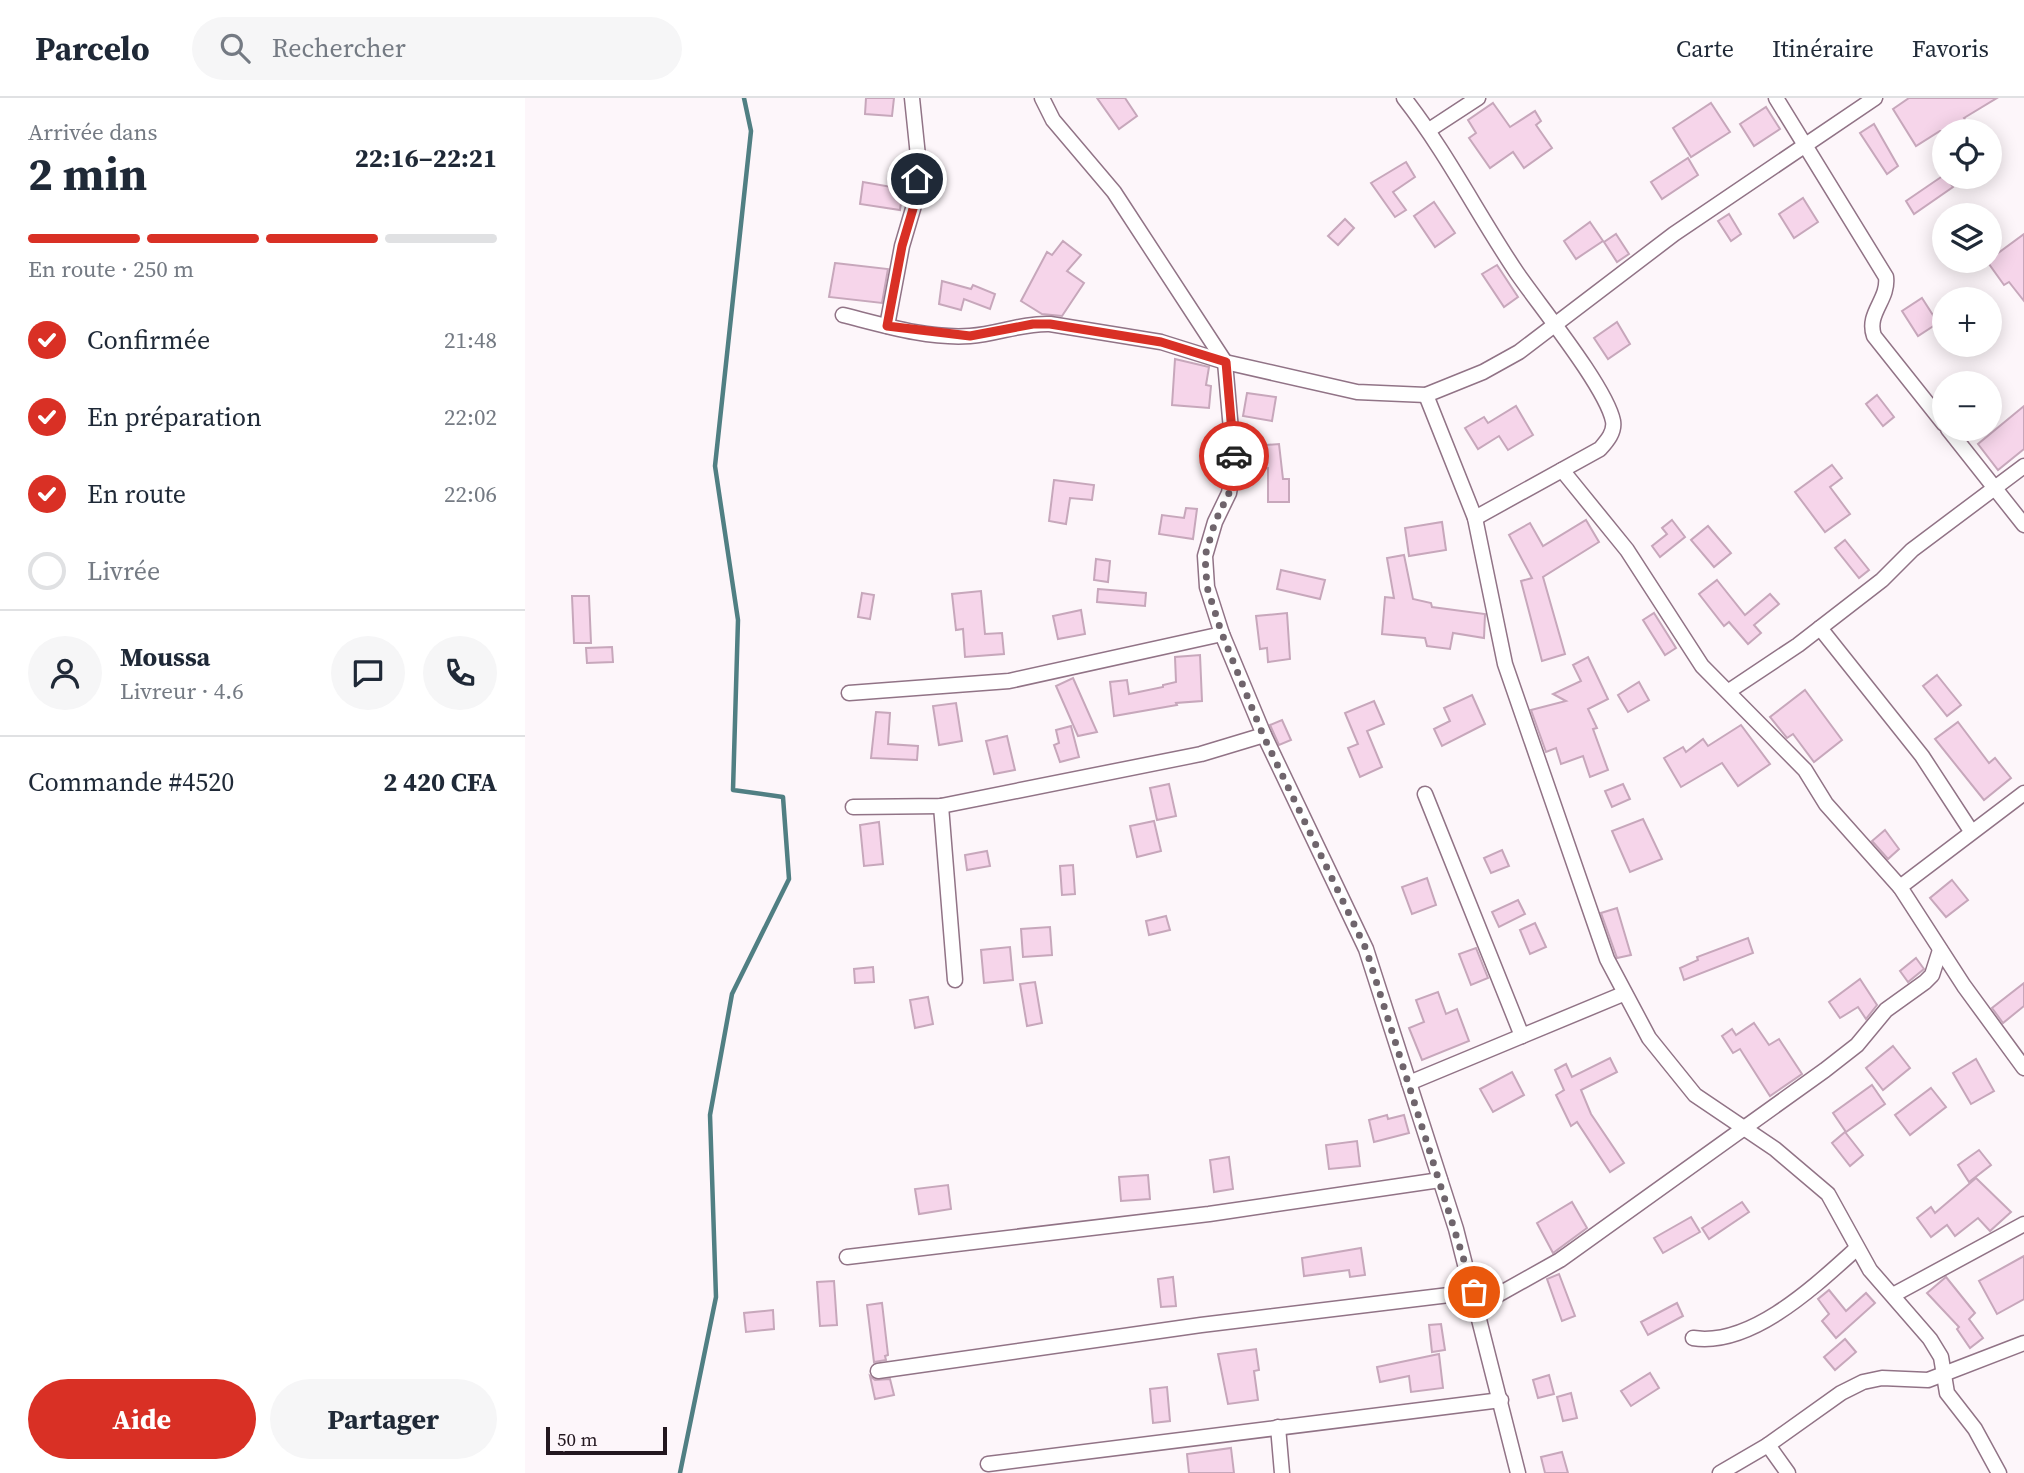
<!DOCTYPE html>
<html lang="fr">
<head>
<meta charset="utf-8">
<style>
	:root { --surface:#fff; --page:#f6f6f7; --text:#1f2937; --muted:#747a83; --line:#e0e1e3; --accent:#d93025 }
	body { margin:0; font-family:"Source Serif 4",serif; background:var(--page); color:var(--text); height:100vh; display:flex; flex-direction:column; font-size:26px; white-space:nowrap }
	* { box-sizing:border-box; margin:0 }
	p { font-size:23px; color:var(--muted) }
	.icon { flex:none; width:38px; height:38px; fill:none; stroke:currentColor; stroke-width:2; stroke-linecap:round; stroke-linejoin:round }
	.map { position:relative; flex:1; overflow:hidden }
	.details { display:flex; flex-direction:column; background:var(--surface); width:525px }
	.details>* { flex:none }
	.buttons { position:absolute; left:1407px; top:21px; display:grid; gap:14px }
	.buttons a { display:grid; place-items:center; width:70px; height:70px; border-radius:50%; background:var(--surface); box-shadow:0 4px 18px #0003; font-size:35px }
	.scale { position:absolute; left:21px; bottom:18px; width:121px; box-sizing:border-box; padding-left:7px; border:4px solid #23171f; border-top:0; font-size:19px; line-height:24px; white-space:nowrap; color:#23171f; -webkit-text-stroke:5px #fdf6fa; paint-order:stroke }
	.pin { position:absolute; display:grid; place-items:center; width:60px; height:60px; color:#fff; margin:-30px; border:4px solid #fff; border-radius:50%; box-shadow:0 2px 7px #0007 }
	.courier { position:absolute; display:grid; place-items:center; width:70px; height:70px; margin:-35px; border:5px solid #d93025; border-radius:50%; background:#fff; color:#222; box-shadow:0 2px 9px #0007 }
	.overview em { font-style:normal; font-weight:700 }
	.overview div { display:flex; flex-direction:column-reverse }
	.overview { display:flex; align-items:center; justify-content:space-between; height:119px; padding:0 28px }
	h1 { font-size:46px; font-weight:700; line-height:52px }
	.bar { display:grid; grid-template-columns:repeat(4,1fr); gap:10px 7px; align-content:center; height:84px; padding:0 28px }
	.bar i { height:9px; border-radius:5px; background:var(--line) }
	.bar .on { background:var(--accent) }
	.bar p { grid-column:span 4 }
	.line { display:flex; align-items:center; gap:18px; padding:0 28px; border-top:2px solid var(--line) }
	.line div { flex:1 }
	.round { display:grid; place-items:center; flex:none; width:74px; height:74px; border-radius:37px; background:var(--page) }
	ol { padding:0 28px; list-style:none }
	li { display:flex; align-items:center; gap:21px; height:77px }
	li p { margin-inline-start:auto }
	li .icon { padding:7px; border-radius:50%; background:var(--accent); color:#fff; stroke-width:4 }
	li:last-child { color:var(--muted) }
	li i { width:38px; height:38px; border:4px solid var(--line); border-radius:50% }
	.primary-button { display:flex; gap:14px; margin-top:auto; padding:14px 28px }
	.primary-button a { flex:1; height:80px; border-radius:42px; background:var(--accent); color:#fff; font-size:28px; font-weight:700; line-height:80px; text-align:center }
	.primary-button a+a { background:var(--page); color:var(--text) }
	header { display:flex; align-items:center; gap:42px; box-sizing:border-box; height:98px; padding:0 35px; background:var(--surface); border-bottom:2px solid var(--line) }
	header strong { font-size:33px }
	nav { display:flex; gap:38px; margin-inline-start:auto; font-size:24px }
	.search { width:490px; height:63px; background:var(--page); display:flex; align-items:center; gap:18px; box-sizing:border-box; padding:0 24px; border-radius:38px; color:var(--muted); font-size:26px }
	main { display:flex; flex:1; min-height:0 }
	.map>svg:first-child { display:block }
	.lines { fill:none; stroke-linecap:round; stroke-linejoin:round }
	.stream { stroke:#507f83; stroke-width:4.5 }
	.building { fill:#f6d5ea; stroke:#c7a7bb; stroke-width:2 }
	.minor-casing { stroke:#917386; stroke-width:17 }
	.minor { stroke:#fff; stroke-width:14 }
	.done { stroke:#6f656c; stroke-width:7; stroke-dasharray:0 12.6 }
	.route { stroke:#d93025; stroke-width:9 }
</style>
</head>
<body>
<header>
<strong>Parcelo</strong>
<div class="search"><svg class="icon" aria-label="search" viewBox="0 0 24 24"><circle cx="10" cy="10" r="6"/><path d="M15 15l6 6"/></svg>Rechercher</div>
<nav><a>Carte</a><a>Itinéraire</a><a>Favoris</a></nav>
</header>
<main>
<section class="details">
<div class="overview"><div><h1>2 min</h1><p>Arrivée dans</p></div><em>22:16–22:21</em></div>
<div class="bar"><i class="on"></i><i class="on"></i><i class="on"></i><i></i><p>En route · 250 m</p></div>
<ol>
<li><svg class="icon" aria-label="check" viewBox="0 0 24 24"><path d="M5 12l5 5 9-10"/></svg>Confirmée<p>21:48</p></li>
<li><svg class="icon" aria-label="check" viewBox="0 0 24 24"><path d="M5 12l5 5 9-10"/></svg>En préparation<p>22:02</p></li>
<li><svg class="icon" aria-label="check" viewBox="0 0 24 24"><path d="M5 12l5 5 9-10"/></svg>En route<p>22:06</p></li>
<li><i></i>Livrée</li>
</ol>
<div class="line" style="height:126px"><a class="round"><svg class="icon" aria-label="person" viewBox="0 0 24 24"><circle cx="12" cy="8" r="4"/><path d="M4 21q1-7 8-7t8 7"/></svg></a><div><b>Moussa</b><p>Livreur · 4.6</p></div><a class="round"><svg class="icon" aria-label="chat" viewBox="0 0 24 24"><path d="M4 5h16v11H9l-5 4z"/></svg></a><a class="round"><svg class="icon" aria-label="phone" viewBox="0 0 24 24"><path d="M5 4h4l2 5-3 2q2 4 5 5l2-3 5 2v4C11 20 4 13 5 4z"/></svg></a></div>
<div class="line" style="height:91px"><div>Commande #4520</div><b>2 420 CFA</b></div>
<div class="primary-button"><a>Aide</a><a>Partager</a></div>
</section>
<div class="map">
<svg width="1499" height="1375" viewBox="0 0 1499 1375">
	<rect width="100%" height="100%" fill="#fdf6fa"/>
	<g class="lines">
		<polyline class="stream" points="155,1375 191,1199 185,1017 207,896 264,781 258,699 208,692 213,522 190,368 226,33 219,0"/>
	</g>
	<g class="building">
		<polygon points="341,0 369,0 367,18 340,16"/>
		<polygon points="572,0 600,0 612,18 594,31"/>
		<polygon points="1384,0 1472,0 1439,20 1448,33 1415,33 1391,48 1368,11"/>
		<polygon points="968,5 985,29 1010,13 1016,23 1011,27 1027,50 999,70 988,54 965,70 944,40 951,35 943,22"/>
		<polygon points="1186,5 1205,34 1166,59 1148,30"/>
		<polygon points="1241,9 1255,31 1229,48 1215,26"/>
		<polygon points="1349,26 1373,68 1362,76 1335,35"/>
		<polygon points="1163,60 1173,77 1137,101 1126,84"/>
		<polygon points="881,64 890,79 868,94 881,112 870,119 846,85"/>
		<polygon points="1419,77 1428,89 1389,116 1381,103"/>
		<polygon points="338,84 378,91 375,112 335,106"/>
		<polygon points="1278,100 1293,124 1269,140 1254,116"/>
		<polygon points="909,104 930,135 910,149 889,118"/>
		<polygon points="1204,116 1216,136 1206,143 1193,123"/>
		<polygon points="820,121 829,130 813,147 803,138"/>
		<polygon points="1065,124 1078,143 1051,161 1039,143"/>
		<polygon points="1091,136 1104,156 1092,164 1079,144"/>
		<polygon points="1499,136 1499,203 1484,184 1479,187 1464,166 1465,161"/>
		<polygon points="538,143 556,157 542,173 559,185 537,218 517,216 496,203 522,154 527,157"/>
		<polygon points="310,165 363,171 357,205 304,199"/>
		<polygon points="972,167 993,199 979,209 957,176"/>
		<polygon points="417,183 446,191 448,187 470,196 465,211 439,201 436,212 414,206"/>
		<polygon points="1397,200 1413,225 1393,238 1377,213"/>
		<polygon points="1092,224 1105,246 1083,261 1069,240"/>
		<polygon points="650,261 684,269 681,287 686,288 684,310 647,307"/>
		<polygon points="722,295 751,299 747,323 718,318"/>
		<polygon points="1352,297 1369,319 1358,328 1341,306"/>
		<polygon points="991,308 1008,337 983,352 974,338 953,351 940,330 959,319 963,325"/>
		<polygon points="1499,308 1499,351 1473,372 1453,346"/>
		<polygon points="754,346 758,381 764,381 764,404 743,404 743,370 732,371 729,348"/>
		<polygon points="1307,367 1317,380 1305,389 1325,416 1300,434 1270,394"/>
		<polygon points="529,382 569,387 567,402 545,400 541,426 524,423"/>
		<polygon points="661,410 672,411 668,441 634,436 637,417 659,420"/>
		<polygon points="1061,422 1074,444 1018,479 1040,556 1017,563 996,483 1007,480 984,437 1005,425 1018,448"/>
		<polygon points="1147,422 1160,439 1135,459 1127,448 1142,436 1137,430"/>
		<polygon points="917,424 921,452 884,458 880,430"/>
		<polygon points="1183,428 1206,455 1189,469 1166,442"/>
		<polygon points="1320,442 1344,472 1334,480 1310,450"/>
		<polygon points="879,457 888,501 906,505 907,509 960,516 959,540 928,535 925,551 902,548 900,540 857,536 860,499 869,500 862,460"/>
		<polygon points="571,461 585,463 583,484 569,482"/>
		<polygon points="756,472 800,482 795,501 752,491"/>
		<polygon points="1192,482 1220,517 1245,496 1254,506 1229,527 1236,535 1223,546 1204,524 1199,528 1174,496"/>
		<polygon points="573,491 621,495 620,508 572,504"/>
		<polygon points="456,493 460,536 477,535 479,556 440,559 438,531 431,532 427,496"/>
		<polygon points="337,495 349,497 345,521 333,519"/>
		<polygon points="47,498 64,498 66,545 49,545"/>
		<polygon points="556,512 560,536 533,541 528,518"/>
		<polygon points="762,515 765,561 743,564 742,550 735,551 731,518"/>
		<polygon points="1129,515 1151,550 1140,557 1118,522"/>
		<polygon points="87,549 88,564 62,565 61,550"/>
		<polygon points="675,557 677,603 651,605 652,607 589,618 585,584 602,582 604,596 638,589 638,587 651,584 650,559"/>
		<polygon points="1063,559 1083,601 1063,611 1072,630 1068,631 1083,672 1065,679 1058,658 1036,666 1031,650 1021,654 1006,612 1041,603 1028,596 1056,583 1048,567"/>
		<polygon points="1412,577 1436,607 1422,618 1398,588"/>
		<polygon points="548,580 572,634 553,638 531,588"/>
		<polygon points="1114,584 1124,602 1103,614 1093,597"/>
		<polygon points="1280,592 1317,642 1289,664 1268,636 1262,640 1245,619"/>
		<polygon points="947,597 960,626 917,648 909,631 925,623 919,610"/>
		<polygon points="849,603 859,626 842,633 857,669 835,679 823,650 833,646 820,615"/>
		<polygon points="431,605 437,643 414,647 408,608"/>
		<polygon points="351,614 365,615 363,646 393,648 392,662 346,660"/>
		<polygon points="757,622 766,642 754,647 745,627"/>
		<polygon points="1433,624 1464,665 1470,660 1486,680 1459,702 1410,641"/>
		<polygon points="1216,627 1245,666 1213,688 1197,665 1156,689 1139,660 1158,649 1161,654 1178,641 1183,648"/>
		<polygon points="546,628 554,659 535,664 529,647 534,645 531,632"/>
		<polygon points="482,638 490,672 469,676 461,643"/>
		<polygon points="644,686 651,718 632,722 625,690"/>
		<polygon points="1098,686 1105,701 1087,709 1080,693"/>
		<polygon points="1118,721 1137,761 1105,774 1087,733"/>
		<polygon points="629,723 636,753 612,759 605,728"/>
		<polygon points="354,724 358,766 339,768 335,727"/>
		<polygon points="1360,732 1374,751 1363,761 1347,743"/>
		<polygon points="977,752 984,768 966,775 959,760"/>
		<polygon points="462,753 465,768 442,772 440,757"/>
		<polygon points="548,767 550,796 537,797 535,768"/>
		<polygon points="902,780 911,807 887,816 877,789"/>
		<polygon points="1427,782 1443,802 1421,819 1405,800"/>
		<polygon points="993,802 1000,816 974,829 967,814"/>
		<polygon points="1092,810 1106,857 1092,860 1076,815"/>
		<polygon points="641,818 645,832 624,837 621,823"/>
		<polygon points="1010,825 1021,849 1005,856 995,832"/>
		<polygon points="525,829 527,857 498,859 496,831"/>
		<polygon points="1223,840 1228,855 1159,882 1155,870 1173,862 1172,859"/>
		<polygon points="485,849 488,882 459,885 456,852"/>
		<polygon points="951,850 963,880 946,887 934,856"/>
		<polygon points="1391,860 1399,871 1383,884 1375,873"/>
		<polygon points="348,869 349,884 330,885 329,871"/>
		<polygon points="1335,881 1352,907 1341,921 1333,909 1315,920 1304,904"/>
		<polygon points="510,884 517,925 502,928 495,886"/>
		<polygon points="1499,885 1499,908 1478,925 1467,910"/>
		<polygon points="913,894 921,916 932,911 944,943 897,962 884,930 899,924 891,902"/>
		<polygon points="403,899 408,926 390,930 385,902"/>
		<polygon points="1229,925 1244,947 1254,941 1277,976 1245,998 1215,951 1208,955 1197,938 1207,931 1211,937"/>
		<polygon points="1368,948 1385,970 1358,992 1341,970"/>
		<polygon points="1085,960 1092,974 1056,992 1066,1016 1099,1065 1085,1074 1052,1024 1046,1028 1031,997 1039,992 1030,972 1041,966 1047,979"/>
		<polygon points="1451,961 1469,993 1446,1006 1428,975"/>
		<polygon points="987,974 999,997 968,1014 955,991"/>
		<polygon points="1347,987 1360,1006 1321,1034 1308,1015"/>
		<polygon points="1406,990 1421,1009 1385,1037 1370,1017"/>
		<polygon points="862,1017 863,1021 879,1017 884,1035 849,1044 844,1022"/>
		<polygon points="1320,1034 1338,1057 1325,1068 1307,1045"/>
		<polygon points="832,1043 835,1068 804,1071 801,1047"/>
		<polygon points="1454,1052 1466,1067 1444,1084 1433,1067"/>
		<polygon points="704,1059 708,1091 689,1094 685,1062"/>
		<polygon points="623,1077 625,1101 596,1103 594,1079"/>
		<polygon points="1451,1080 1486,1114 1465,1133 1453,1120 1430,1138 1422,1127 1406,1139 1392,1120 1406,1109 1410,1115"/>
		<polygon points="423,1087 426,1111 394,1116 390,1091"/>
		<polygon points="1047,1104 1062,1130 1028,1155 1012,1125"/>
		<polygon points="1217,1104 1224,1114 1184,1141 1177,1130"/>
		<polygon points="1166,1119 1175,1134 1138,1155 1129,1140"/>
		<polygon points="836,1150 840,1177 825,1179 824,1172 779,1178 777,1160"/>
		<polygon points="1499,1158 1499,1201 1472,1216 1454,1183"/>
		<polygon points="1034,1176 1050,1218 1037,1223 1022,1181"/>
		<polygon points="648,1179 651,1208 636,1209 633,1181"/>
		<polygon points="1421,1179 1450,1215 1444,1221 1458,1240 1445,1250 1432,1231 1434,1229 1402,1195"/>
		<polygon points="309,1183 312,1227 295,1228 292,1184"/>
		<polygon points="1304,1192 1321,1213 1341,1195 1350,1205 1311,1240 1297,1223 1304,1216 1293,1201"/>
		<polygon points="357,1205 363,1257 360,1258 361,1262 349,1264 342,1207"/>
		<polygon points="1152,1205 1158,1218 1123,1237 1116,1224"/>
		<polygon points="248,1212 249,1231 221,1234 219,1215"/>
		<polygon points="916,1226 920,1252 907,1254 904,1227"/>
		<polygon points="1320,1241 1331,1254 1310,1272 1299,1259"/>
		<polygon points="731,1251 734,1272 729,1273 733,1302 703,1306 693,1256"/>
		<polygon points="914,1256 918,1290 886,1294 884,1278 855,1284 852,1269"/>
		<polygon points="1125,1275 1134,1290 1106,1308 1096,1293"/>
		<polygon points="1024,1277 1029,1296 1013,1300 1008,1282"/>
		<polygon points="345,1278 350,1282 365,1281 369,1297 350,1301"/>
		<polygon points="642,1289 645,1323 628,1325 625,1291"/>
		<polygon points="1046,1295 1052,1320 1038,1323 1032,1299"/>
		<polygon points="706,1350 709,1375 664,1375 662,1356"/>
		<polygon points="1037,1354 1043,1375 1020,1375 1016,1359"/>
	</g>
	<g class="lines">
		<g class="minor-casing">
			<g id="minor">
				<polyline points="517,0 528,22 589,94 700,264 709,366 704,395 690,424 680,458 682,489 697,536 739,637 841,851 931,1131 993,1375"/>
				<path d="M 879,0 C 922,55 953,117 992,175 C 1014,207 1081,289 1088,323 C 1090,334 1082,343 1075,351 L 950,420"/>
				<path d="M 1251,0 L 1361,179 C 1364,202 1341,215 1349,238 L 1419,326"/>
				<polyline points="904,32 953,0"/>
				<path d="M 318,217 C 358,227 403,241 445,238 C 473,236 497,225 525,226 L 636,244 L 700,264 L 832,294 L 901,297 L 958,274 L 994,254 L 1149,136 L 1350,0"/>
				<polyline points="362,228 377,148 390,104 393,58 387,0"/>
				<polyline points="901,297 950,420 980,566 1082,861 1124,940 1170,997 1250,1051 1303,1096 1345,1172 1405,1241 1416,1259 1422,1295 1450,1331 1474,1375"/>
				<polyline points="1423,331 1499,427"/>
				<polyline points="1037,372 1102,452 1177,568 1280,672 1301,706 1375,789"/>
				<polyline points="1295,530 1397,658 1446,733"/>
				<polyline points="1204,593 1273,547 1357,482 1387,452 1499,368"/>
				<polyline points="324,595 484,583 697,536"/>
				<polyline points="1499,695 1375,789 1439,888 1499,970"/>
				<polyline points="900,696 997,938 1098,896"/>
				<polyline points="416,708 430,882"/>
				<polyline points="328,709 416,708 676,656 739,637"/>
				<polyline points="884,985 997,938"/>
				<polyline points="322,1159 684,1116 915,1082"/>
				<polyline points="1368,1197 1499,1126"/>
				<polyline points="953,1208 1035,1162 1300,972 1332,947 1361,912 1400,884 1407,877 1415,852"/>
				<path d="M 1168,1240 C 1226,1249 1290,1188 1331,1151"/>
				<polyline points="353,1273 676,1227 949,1194"/>
				<polyline points="753,1329 757,1375"/>
				<polyline points="1243,1347 1263,1375"/>
				<polyline points="463,1366 976,1302"/>
				<polyline points="1195,1375 1243,1347 1316,1295 1338,1284 1357,1280 1403,1282 1499,1245"/>
			</g>
		</g>
		<use href="#minor" class="minor"/>
	</g>
	<g class="lines">
		<polyline class="done" points="709,358 704,395 690,424 680,458 682,489 697,536 738,637 841,851 949,1194"/>
		<polyline class="route" points="392,81 390,104 377,148 362,228 445,238 508,226 525,226 636,244 701,264 709,358"/>
	</g>
</svg>
<div class="buttons">
<a><svg class="icon" aria-label="locate" viewBox="0 0 24 24"><circle cx="12" cy="12" r="6"/><path d="M12 2v4M12 18v4M2 12h4M18 12h4"/></svg></a>
<a><svg class="icon" aria-label="layers" viewBox="0 0 24 24"><path d="M12 4l9 5-9 5-9-5zM3 14l9 5 9-5"/></svg></a>
<a>+</a>
<a>−</a>
</div>
<div class="scale">50 m</div>
<div class="pin" style="left:949px;top:1194px;background:#ea580c"><svg class="icon" aria-label="bag" viewBox="0 0 24 24"><path d="M5 8h14l-1 12H6zM9 8a3 3 0 0 1 6 0"/></svg></div>
<div class="pin" style="left:392px;top:81px;background:#1f2937"><svg class="icon" aria-label="home" viewBox="0 0 24 24"><path d="M3 11l9-7 9 7M6 9v11h12V9"/></svg></div>
<div class="courier" style="left:709px;top:358px"><svg class="icon" aria-label="car" viewBox="0 0 24 24"><path d="M5 17H2v-5l4-1 3-4h7l3 4 3 1v5h-3M9 17h6M6 11h13"/><circle cx="7" cy="17" r="2"/><circle cx="17" cy="17" r="2"/></svg></div>
</div>
</main>
</body>
</html>
